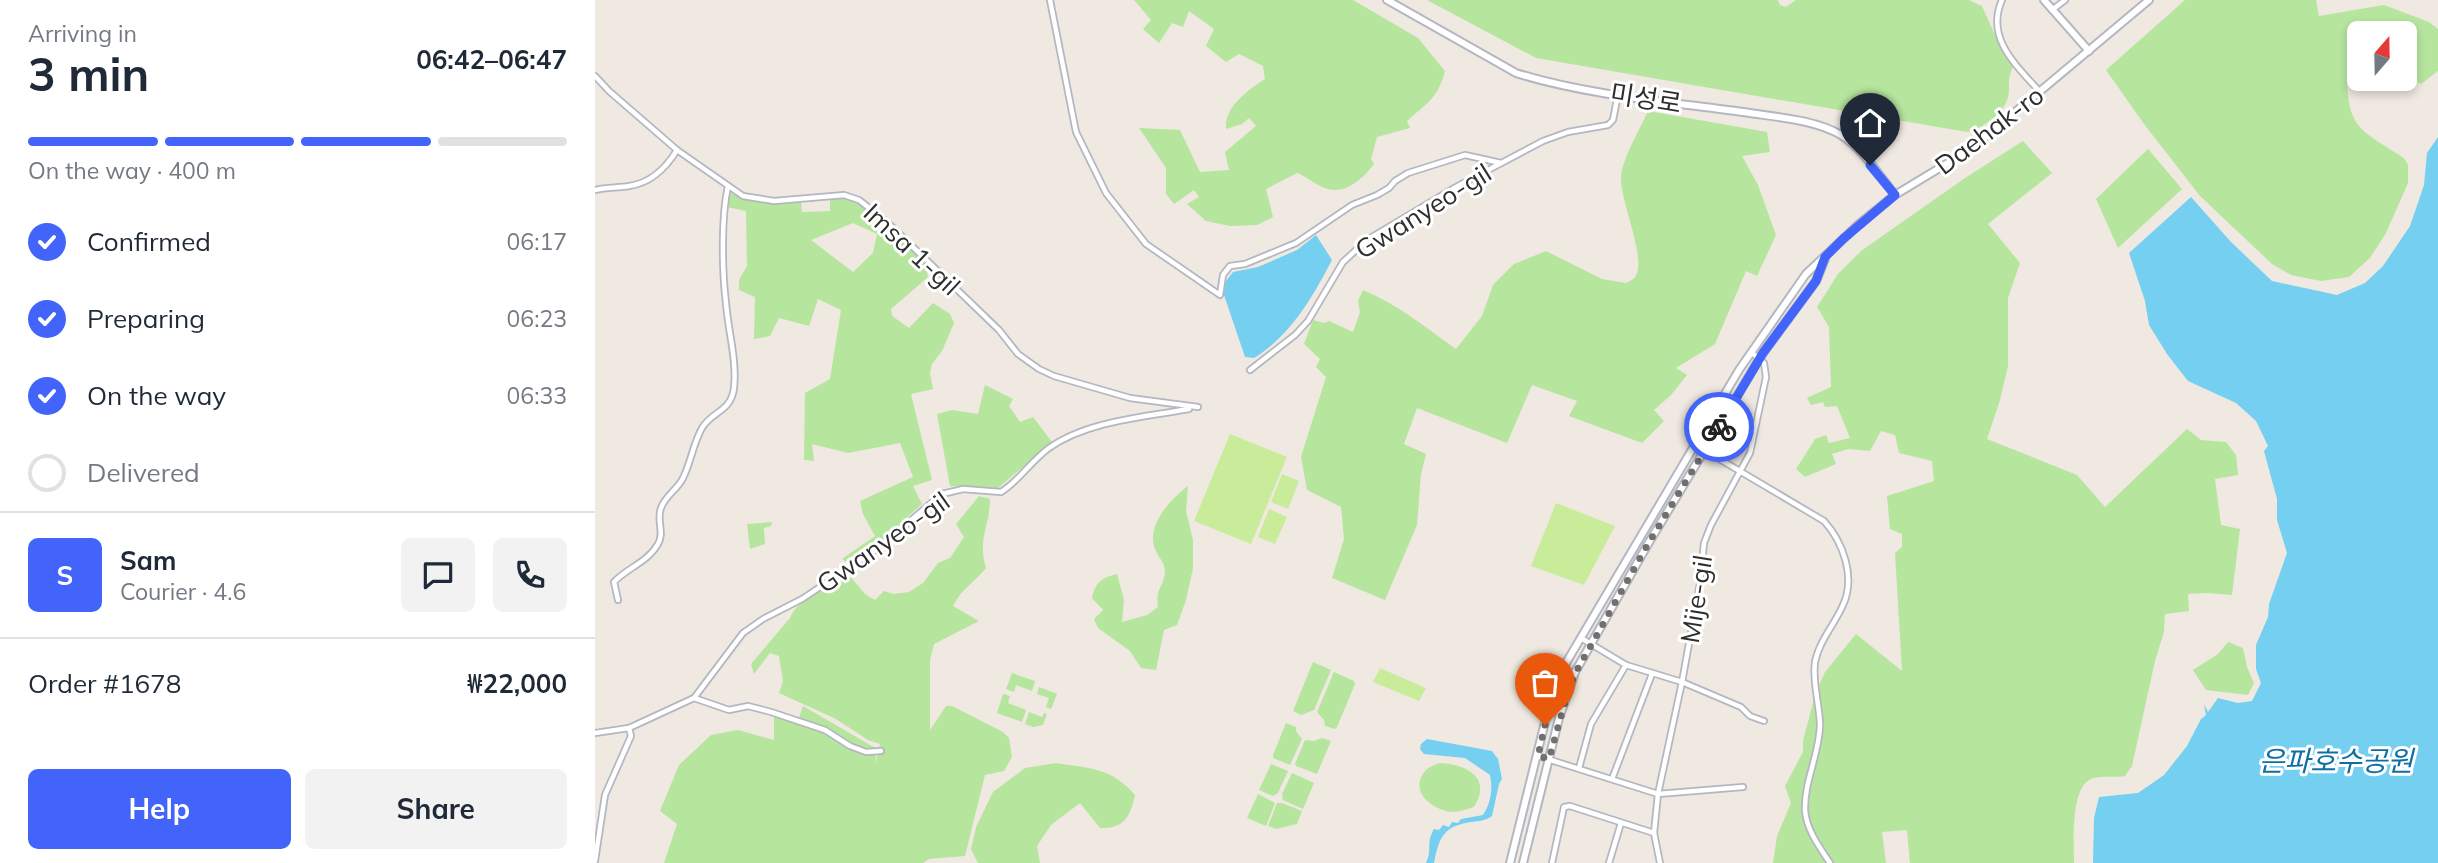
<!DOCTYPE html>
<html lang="en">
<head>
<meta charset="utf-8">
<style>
	:root { --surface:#fff; --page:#f2f2f3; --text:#1f2937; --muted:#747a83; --line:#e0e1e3; --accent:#4264fb }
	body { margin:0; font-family:Mulish,"Noto Sans KR",sans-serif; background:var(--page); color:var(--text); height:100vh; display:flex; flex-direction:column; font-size:26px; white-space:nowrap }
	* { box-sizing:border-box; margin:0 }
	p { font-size:23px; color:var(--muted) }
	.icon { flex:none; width:38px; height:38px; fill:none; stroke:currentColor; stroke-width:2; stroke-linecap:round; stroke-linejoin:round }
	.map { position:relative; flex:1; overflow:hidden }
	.details { display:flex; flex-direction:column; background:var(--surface); width:595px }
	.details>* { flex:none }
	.needle { width:46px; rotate:20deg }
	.controls { position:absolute; left:1752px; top:21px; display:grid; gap:14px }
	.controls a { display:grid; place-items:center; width:70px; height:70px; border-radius:10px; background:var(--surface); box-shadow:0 4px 10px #0003; font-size:35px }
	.pin { position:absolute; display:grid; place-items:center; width:60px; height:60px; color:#fff; margin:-72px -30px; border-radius:50% 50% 50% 0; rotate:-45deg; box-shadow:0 0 7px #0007 }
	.pin .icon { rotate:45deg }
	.courier { position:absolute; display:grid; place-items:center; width:70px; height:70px; margin:-35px; border:5px solid #4264fb; border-radius:50%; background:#fff; color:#222; box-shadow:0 2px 9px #0007 }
	.overview em { font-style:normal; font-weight:700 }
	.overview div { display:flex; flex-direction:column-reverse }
	.overview { display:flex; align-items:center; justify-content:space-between; height:119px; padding:0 28px }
	h1 { font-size:46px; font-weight:700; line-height:52px }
	.bar { display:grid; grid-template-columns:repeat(4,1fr); gap:10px 7px; align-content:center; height:84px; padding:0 28px }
	.bar i { height:9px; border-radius:5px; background:var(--line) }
	.bar .on { background:var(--accent) }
	.bar p { grid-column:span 4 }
	.line { display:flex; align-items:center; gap:18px; padding:0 28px; border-top:2px solid var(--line) }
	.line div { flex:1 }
	.round { display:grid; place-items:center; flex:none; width:74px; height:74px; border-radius:10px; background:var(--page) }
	ol { padding:0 28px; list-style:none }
	li { display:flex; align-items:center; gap:21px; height:77px }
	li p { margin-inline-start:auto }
	li .icon { padding:7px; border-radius:50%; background:var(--accent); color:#fff; stroke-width:4 }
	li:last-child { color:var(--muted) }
	li i { width:38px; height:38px; border:4px solid var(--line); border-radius:50% }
	.primary-button { display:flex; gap:14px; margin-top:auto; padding:14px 28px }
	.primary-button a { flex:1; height:80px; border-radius:10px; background:var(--accent); color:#fff; font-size:28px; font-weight:700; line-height:80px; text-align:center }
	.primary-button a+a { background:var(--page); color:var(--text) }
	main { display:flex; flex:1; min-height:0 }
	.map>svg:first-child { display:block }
	.green { fill:#b6e59e; fill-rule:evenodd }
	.pitch { fill:#c9ec9a }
	.water { fill:#75cff0 }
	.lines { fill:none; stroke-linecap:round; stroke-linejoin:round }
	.minor-casing { stroke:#b4b7c1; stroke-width:8 }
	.tertiary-casing { stroke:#b4b7c1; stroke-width:10 }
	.minor { stroke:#fff; stroke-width:4.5 }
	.tertiary { stroke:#fff; stroke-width:6 }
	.done { stroke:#726f6d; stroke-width:7; stroke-dasharray:0 12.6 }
	.route { stroke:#4264fb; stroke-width:9 }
	.labels { text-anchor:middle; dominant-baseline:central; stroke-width:6; stroke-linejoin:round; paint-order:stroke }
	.street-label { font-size:26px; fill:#2e2e2e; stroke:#fff }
	.water-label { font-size:28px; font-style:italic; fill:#0d6fa3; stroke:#fff }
</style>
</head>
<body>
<main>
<section class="details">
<div class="overview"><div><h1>3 min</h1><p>Arriving in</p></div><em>06:42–06:47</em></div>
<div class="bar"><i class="on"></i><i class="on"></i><i class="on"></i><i></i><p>On the way · 400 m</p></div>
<ol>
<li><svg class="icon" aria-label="check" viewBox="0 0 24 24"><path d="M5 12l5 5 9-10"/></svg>Confirmed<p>06:17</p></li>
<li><svg class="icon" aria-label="check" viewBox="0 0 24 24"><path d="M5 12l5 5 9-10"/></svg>Preparing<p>06:23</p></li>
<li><svg class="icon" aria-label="check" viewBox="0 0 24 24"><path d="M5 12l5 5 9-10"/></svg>On the way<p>06:33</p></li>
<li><i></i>Delivered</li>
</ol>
<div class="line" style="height:126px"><b class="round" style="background:var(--accent);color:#fff">S</b><div><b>Sam</b><p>Courier · 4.6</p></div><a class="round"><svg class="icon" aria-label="chat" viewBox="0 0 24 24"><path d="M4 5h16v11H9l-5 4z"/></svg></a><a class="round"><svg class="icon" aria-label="phone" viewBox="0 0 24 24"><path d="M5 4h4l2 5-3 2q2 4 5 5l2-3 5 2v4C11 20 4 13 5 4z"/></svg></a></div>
<div class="line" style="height:91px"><div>Order #1678</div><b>₩22,000</b></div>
<div class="primary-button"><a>Help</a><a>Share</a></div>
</section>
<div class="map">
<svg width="1843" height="863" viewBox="0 0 1843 863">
	<rect width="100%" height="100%" fill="#efe9e1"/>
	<g class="green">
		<path d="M 539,0 L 758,0 L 823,38 L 850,71 C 843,98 832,103 812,121 L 815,128 L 782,137 L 776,159 L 779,164 C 767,180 748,197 727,187 C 718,183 711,176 702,173 L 671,189 L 678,217 L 662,225 L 635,226 L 611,221 L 592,204 L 604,197 L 599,190 L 579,204 L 571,194 L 571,168 L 544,128 L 585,130 L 605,172 L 634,170 L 630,152 L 661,126 L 654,118 L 647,124 L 631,129 C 629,107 653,90 670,79 L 668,66 L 644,54 L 631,62 L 611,46 L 619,29 L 594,11 L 588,27 L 577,23 L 564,43 L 548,29 L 556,20 Z"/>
		<path d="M 832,0 L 1183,0 L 1185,5 L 1191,7 L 1201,0 L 1374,0 L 1387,6 L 1409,55 L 1418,67 C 1410,83 1417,89 1412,100 C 1407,115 1386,129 1372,132 L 941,58 Z"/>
		<path d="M 1590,0 L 1721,0 L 1724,16 L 1789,5 L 1834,22 L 1843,29 L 1843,71 L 1826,84 L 1810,75 L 1810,33 L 1764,33 L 1764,66 L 1752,70 C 1752,129 1763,128 1809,158 L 1813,165 L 1813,183 L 1791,233 L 1775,258 L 1754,277 L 1726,281 L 1696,275 L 1677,264 L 1605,196 L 1549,124 L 1511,70 Z"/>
		<path d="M 1053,111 L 1172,132 L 1175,152 L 1147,156 L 1163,185 L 1181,235 L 1162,276 L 1151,271 L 1120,344 L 1081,368 L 1092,375 L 1076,395 L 1059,410 L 1069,421 L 1047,443 L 974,416 L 982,401 L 937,385 L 912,443 L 822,408 L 809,444 L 831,454 L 826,474 L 822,525 L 790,600 L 737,578 L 749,539 L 746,507 L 712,490 L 706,457 L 731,377 L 721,367 L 725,359 L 709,344 L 718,320 L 729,323 L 734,321 L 758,332 L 765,312 L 763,301 L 768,290 C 802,304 830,327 861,349 L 887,316 L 898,285 L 919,264 L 951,251 L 1007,279 L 1031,283 C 1034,281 1038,280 1040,277 C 1053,260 1024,199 1026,176 C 1027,160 1046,127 1053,111 Z"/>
		<path d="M 1428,141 L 1457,173 L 1393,224 L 1425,263 L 1413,298 L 1413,366 L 1405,400 L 1392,439 L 1482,475 L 1510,507 L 1592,429 L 1606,440 L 1631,442 L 1641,455 L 1643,475 L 1620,479 L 1626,525 L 1645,529 L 1637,595 L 1612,593 L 1593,594 L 1594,611 L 1570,614 L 1569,632 L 1560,661 L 1537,766 L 1530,776 C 1520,778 1505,775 1496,779 C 1475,788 1479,843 1479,863 L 1315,863 L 1312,830 L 1287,832 L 1291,863 L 1178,863 L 1182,836 L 1196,803 L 1190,786 L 1208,752 L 1208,741 L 1220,695 L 1230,672 L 1261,634 L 1307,671 L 1300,553 L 1307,547 L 1307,534 L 1295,529 L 1292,496 L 1339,481 L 1337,461 L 1304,453 L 1300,435 L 1286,431 L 1275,451 L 1253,449 L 1237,454 L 1241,464 L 1210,477 L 1201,469 L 1220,439 L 1231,435 L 1234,443 L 1255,438 L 1242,406 L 1230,407 L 1228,402 L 1216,405 L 1212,398 L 1236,387 L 1234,327 L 1222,307 L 1243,274 L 1266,251 L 1370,178 Z"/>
		<polygon points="1553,149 1587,189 1523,248 1501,199"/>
		<path d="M 135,193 L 159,201 L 206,200 L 207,212 L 235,211 L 235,198 L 249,197 L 266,206 L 330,262 L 333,277 L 296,309 L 297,316 L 314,328 L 338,303 L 355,314 L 359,323 L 347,351 L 337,364 L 335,373 L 338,389 L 316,394 L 337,480 L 318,486 L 327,504 L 283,543 L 253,563 L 247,559 L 280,536 L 268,514 L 265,501 L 318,477 L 305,443 L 253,453 L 217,444 L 219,461 L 209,460 L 210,393 L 235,379 L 246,310 L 223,299 L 214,326 L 184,318 L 175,336 L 159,339 L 160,297 L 144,290 L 144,280 L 152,266 L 151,211 L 132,207 ZM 258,223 L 282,234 L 278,253 L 258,272 L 216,240 Z"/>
		<polygon points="390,385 418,399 414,406 425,422 438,417 457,442 403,488 355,486 342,414 357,410 383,414"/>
		<path d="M 593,486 L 591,511 L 598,540 L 598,568 L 591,600 L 582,625 L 569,630 L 561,670 L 546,668 L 535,651 L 503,628 L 499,619 L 508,610 L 497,598 C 501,581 507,578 522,574 L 529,600 L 527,622 L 552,615 L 563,607 C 560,588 569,587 570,571 C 570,562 561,555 559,546 C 553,523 576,499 593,486 Z"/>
		<path d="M 384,496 L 395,499 C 395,526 382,539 391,568 C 379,583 367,588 358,606 L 384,621 L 339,644 L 335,660 L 335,730 L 351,706 L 357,706 L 408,732 L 414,738 L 417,757 L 409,771 L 390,775 L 370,856 L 334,859 L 328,863 L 69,863 L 82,824 L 65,811 L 84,765 L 116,735 L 143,730 L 179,740 L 179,716 C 196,721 215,724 231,733 C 249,742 259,755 281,754 L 280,765 L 285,744 L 273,740 L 241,719 L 184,693 L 188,681 L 184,656 L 175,653 L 159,674 L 156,664 L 195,618 C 204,595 236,589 256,577 L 270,594 L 280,600 L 289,591 L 299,594 L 314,592 L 328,583 L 343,563 L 355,558 L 369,537 L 361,524 Z"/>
		<polygon points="177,522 176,526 169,528 170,544 155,549 152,524"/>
		<polygon points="1633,642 1648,648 1652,667 1659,683 1653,695 1611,690 1598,670 1623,654"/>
		<polygon points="718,662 736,670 719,710 706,715 698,711"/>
		<polygon points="739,672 759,681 760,684 742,727 740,729 730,726 729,720 722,712"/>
		<polygon points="417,673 440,681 437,691 421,685 419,692 411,689"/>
		<polygon points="444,687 462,694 456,709 451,707 454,698 442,694"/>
		<polygon points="408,694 415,696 413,703 431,710 427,722 402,713"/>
		<path d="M 208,706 L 282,749 C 262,752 252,739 235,731 C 225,726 214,722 204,718 Z"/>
		<polygon points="434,712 447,717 449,713 452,714 448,725 438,727 430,724"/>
		<polygon points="691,723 701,727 701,731 707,739 695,765 678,758 678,755"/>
		<polygon points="727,738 736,741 722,774 701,766 700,764 710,740 719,741"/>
		<path d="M 461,763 C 494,768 517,768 540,795 C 535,817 529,829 505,828 L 485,803 L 456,825 L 442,846 L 445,863 L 383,863 L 376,849 L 381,827 L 398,792 L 430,768 Z"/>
		<path d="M 845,763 C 871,764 898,778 879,807 C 872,809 864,812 857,812 C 838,810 813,792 830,771 C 833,767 840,765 845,763 Z"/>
		<polygon points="676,764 693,771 683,793 678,796 664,790"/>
		<polygon points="697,773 719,783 708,809 688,800 687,794"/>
		<polygon points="663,794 680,803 671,826 652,818"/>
		<polygon points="682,803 687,803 707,811 702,824 681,829 673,826"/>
	</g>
	<g class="pitch">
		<polygon points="635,434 692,457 656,544 599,521"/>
		<polygon points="687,474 704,481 693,509 676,502"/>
		<polygon points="961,503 1020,526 989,585 936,566"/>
		<polygon points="674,509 692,517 680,544 663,537"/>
		<polygon points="785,668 831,688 824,701 778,682"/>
	</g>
	<g class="water">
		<polygon points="1843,137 1843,863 1498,863 1499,818 1504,797 1543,793 1569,775 1592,746 1606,719 1611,715 1609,704 1613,712 1623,698 1643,703 1657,701 1666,683 1661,669 1661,645 1673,617 1674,604 1692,553 1682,520 1682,499 1669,451 1673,446 1661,421 1641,403 1593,381 1572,354 1554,325 1550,301 1534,253 1596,197 1636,242 1677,281 1742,295 1770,283 1788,266 1815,226 1829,185 1832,153"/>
		<path d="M 721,235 L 737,260 C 717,298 696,335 659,358 L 650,357 L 628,292 L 631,281 L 638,272 L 663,267 L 702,250 Z"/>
		<path d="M 832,739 L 897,751 L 903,759 L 907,779 L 904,784 L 897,816 C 890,821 884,821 876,822 C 848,826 844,838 839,863 L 831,863 C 838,848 830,845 839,829 L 844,830 L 848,825 L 854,827 L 857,822 L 863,823 L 866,819 L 888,815 C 896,803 898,789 895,775 L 870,758 L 829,754 L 825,749 L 826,744 Z"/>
	</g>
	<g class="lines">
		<g class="minor-casing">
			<g id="minor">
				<polyline points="455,0 481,132 511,193 551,244 625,295 628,275 635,266 650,264 701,243 757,205 782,195 794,188 800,181 813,173 870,155 906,163"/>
				<path d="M 1407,0 C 1390,38 1421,65 1445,92"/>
				<polyline points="1457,10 1470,0"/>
				<polyline points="0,76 14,91 82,150 148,196 179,201 249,195 264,200 293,223 404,330 423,354 444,369 459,376 535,398 603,407"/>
				<path d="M 0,190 C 11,187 23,188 34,186 C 56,183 71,168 82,150"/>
				<polyline points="655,370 700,335 713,321 748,262 772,240 861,187 948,141 973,132 1013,125 1018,120 1023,94"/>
				<path d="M 1099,444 L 1229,521 C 1248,542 1261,577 1248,605 C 1240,624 1224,641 1220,662 C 1217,682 1225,706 1225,726 C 1224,755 1209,782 1210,810 C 1211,829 1225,848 1235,863"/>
				<path d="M 23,600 L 19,582 C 32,568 53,562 63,544 C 70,533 61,520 66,508 C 70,496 83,489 88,478 C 96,462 98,444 107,428 C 117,411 136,412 139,388 C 142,359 133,331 131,303 C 127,270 126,218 133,186"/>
				<polyline points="986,638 1031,665 1087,682 1146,707 1155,716 1169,721"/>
				<polyline points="99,698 134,710 153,706 176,712 230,730 255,746 271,752 286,751"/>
				<path d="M 0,733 L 34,728 L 99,698 L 148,633 L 168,619 L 207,599 L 282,549 L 347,494 L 368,489 L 406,492 C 424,481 436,461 454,448 C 492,421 549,417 594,409"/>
				<polyline points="943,756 1063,794 1148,787"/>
				<polyline points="984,768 996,724 1031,665"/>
				<polyline points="1017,779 1057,674"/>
				<polyline points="0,861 10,795 36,736 34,728"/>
				<polyline points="957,863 969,807 975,806 1059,833"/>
				<polyline points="1014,863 1026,823"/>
				<polyline points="1065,863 1059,833 1063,794 1087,682 1105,583 1109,543 1116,525 1155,453 1171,377 1169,363 1156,352"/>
			</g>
		</g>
		<g class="tertiary-casing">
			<g id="tertiary">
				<path d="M 792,0 L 921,73 C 991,95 1075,102 1148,112 C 1179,117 1219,119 1246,135 C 1268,149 1284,175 1300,195"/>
				<polyline points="1449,0 1494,51"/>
				<polyline points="915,863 954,706 971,663 1144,370 1211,274 1263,225 1300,195 1376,149 1554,0"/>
				<polyline points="928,863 964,718 980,672 1053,544 1168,353 1221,281 1230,259"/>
			</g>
		</g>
		<use href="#minor" class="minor"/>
		<use href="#tertiary" class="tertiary"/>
	</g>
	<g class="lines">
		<polyline class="done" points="950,725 943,756 954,759 974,688 981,672 1053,544 1124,427"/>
		<polyline class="route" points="1124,427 1168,353 1221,281 1230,257 1248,239 1300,195 1275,165"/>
	</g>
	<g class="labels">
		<g class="street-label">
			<text transform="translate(1051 98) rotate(9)">미성로</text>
			<text transform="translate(1394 130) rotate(-37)">Daehak-ro</text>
			<text transform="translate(828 211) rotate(-32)">Gwanyeo-gil</text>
			<text transform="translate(317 249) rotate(43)">Imsa 1-gil</text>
			<text transform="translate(288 542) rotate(-35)">Gwanyeo-gil</text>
			<text transform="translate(1101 599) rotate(-81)">Mije-gil</text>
		</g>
		<g class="water-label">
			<text x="1741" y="760">은파호수공원</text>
		</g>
	</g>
</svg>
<div class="controls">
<a><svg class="needle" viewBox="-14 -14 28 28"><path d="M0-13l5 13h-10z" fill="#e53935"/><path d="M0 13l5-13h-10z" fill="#747a83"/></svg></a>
</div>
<div class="pin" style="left:950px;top:725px;background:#ea580c"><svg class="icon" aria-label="bag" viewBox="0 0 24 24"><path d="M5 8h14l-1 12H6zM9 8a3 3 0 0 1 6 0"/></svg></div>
<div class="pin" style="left:1275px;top:165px;background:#1f2937"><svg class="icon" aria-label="home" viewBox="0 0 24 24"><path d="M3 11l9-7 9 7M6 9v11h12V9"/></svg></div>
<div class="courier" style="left:1124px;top:427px"><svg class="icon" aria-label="bike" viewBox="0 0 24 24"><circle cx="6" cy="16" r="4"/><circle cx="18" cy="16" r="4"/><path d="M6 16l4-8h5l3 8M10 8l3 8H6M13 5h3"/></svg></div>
</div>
</main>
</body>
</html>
